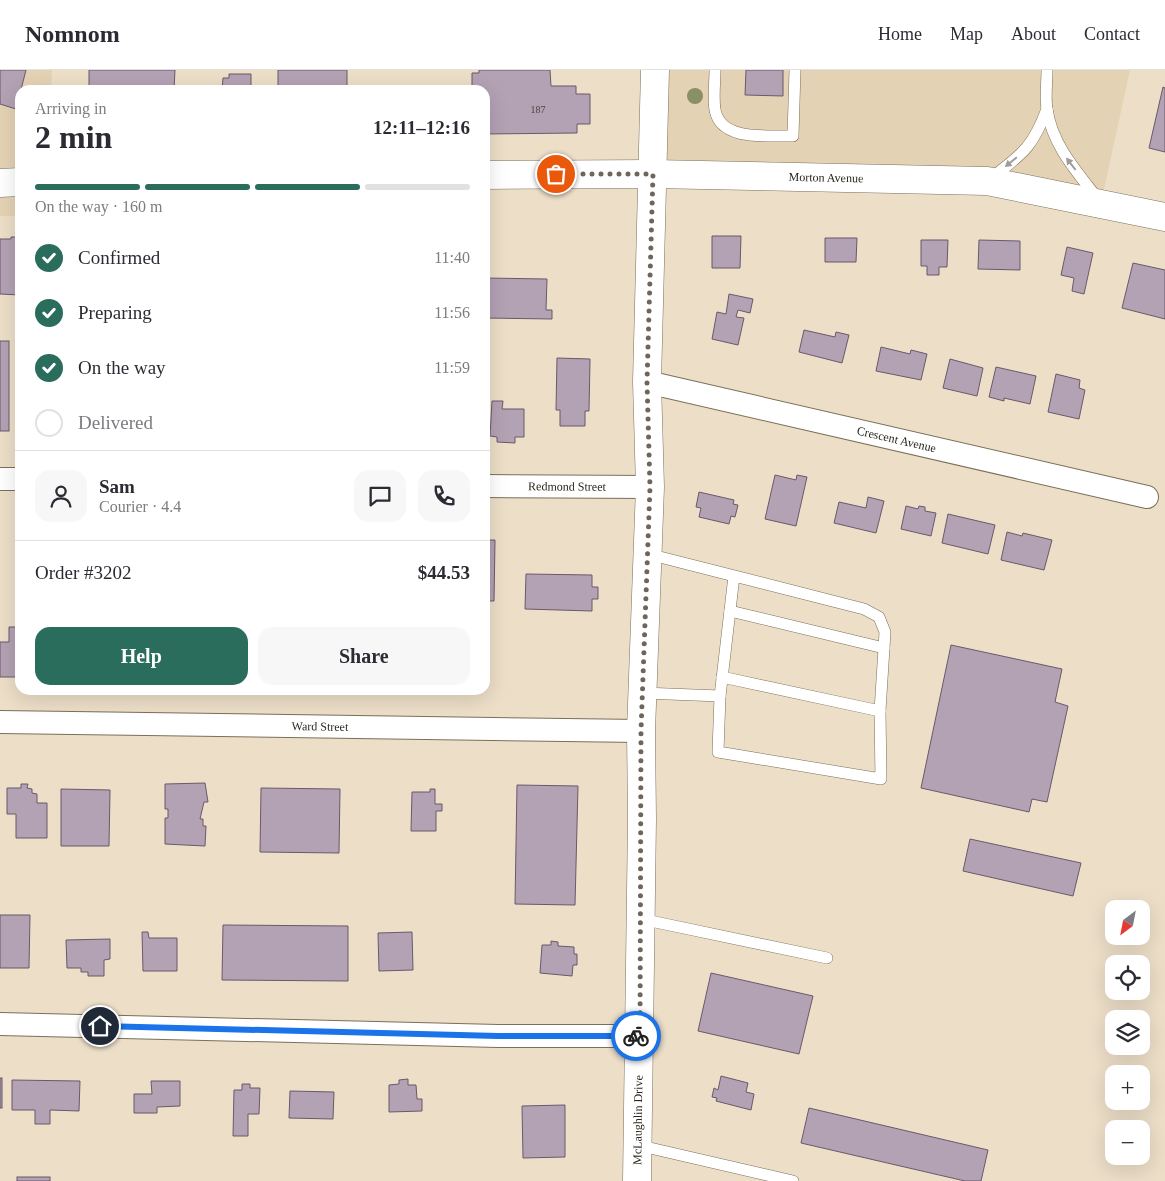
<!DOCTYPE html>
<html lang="en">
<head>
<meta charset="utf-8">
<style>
	:root { --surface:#fff; --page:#f7f7f7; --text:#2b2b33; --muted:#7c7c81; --line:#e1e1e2; --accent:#2b6d5c }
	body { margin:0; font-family:Georgia,serif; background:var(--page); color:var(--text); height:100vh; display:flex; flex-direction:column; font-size:19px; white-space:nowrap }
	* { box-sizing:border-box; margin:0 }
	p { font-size:16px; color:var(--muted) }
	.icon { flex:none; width:28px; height:28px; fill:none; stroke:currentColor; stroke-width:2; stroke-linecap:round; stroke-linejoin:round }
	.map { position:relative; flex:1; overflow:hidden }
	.details { position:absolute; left:15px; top:15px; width:475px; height:610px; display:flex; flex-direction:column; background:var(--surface); border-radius:15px; box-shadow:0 5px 20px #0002 }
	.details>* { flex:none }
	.needle { width:32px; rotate:212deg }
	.buttons { position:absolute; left:1105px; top:830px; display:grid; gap:10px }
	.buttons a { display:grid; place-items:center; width:45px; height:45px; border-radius:10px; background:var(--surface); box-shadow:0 5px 20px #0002; font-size:25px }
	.pin { position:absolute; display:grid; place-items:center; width:42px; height:42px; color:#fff; margin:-21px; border:2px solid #fff; border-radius:50%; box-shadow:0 1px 5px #0007 }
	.courier { position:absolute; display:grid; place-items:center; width:50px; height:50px; margin:-25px; border:4px solid #1a73e8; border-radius:50%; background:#fff; color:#222; box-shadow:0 1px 6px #0007 }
	.summary em { font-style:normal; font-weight:800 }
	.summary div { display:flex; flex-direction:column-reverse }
	.summary { display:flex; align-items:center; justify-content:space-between; height:85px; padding:0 20px }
	h1 { font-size:32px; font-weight:800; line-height:38px }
	.bar { display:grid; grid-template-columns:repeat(4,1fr); gap:8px 5px; align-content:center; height:60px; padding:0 20px }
	.bar i { height:6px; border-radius:4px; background:var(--line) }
	.bar .active { background:var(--accent) }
	.bar p { grid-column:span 4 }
	.line { display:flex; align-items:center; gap:12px; padding:0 20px; border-top:1px solid var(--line) }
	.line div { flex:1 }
	.round { display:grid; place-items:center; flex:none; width:52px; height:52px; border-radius:15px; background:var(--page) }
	ol { padding:0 20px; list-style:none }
	li { display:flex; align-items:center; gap:15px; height:55px }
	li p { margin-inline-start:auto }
	li .icon { padding:5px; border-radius:50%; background:var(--accent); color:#fff; stroke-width:4 }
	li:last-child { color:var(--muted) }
	li i { width:28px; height:28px; border:2px solid var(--line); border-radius:50% }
	.cta { display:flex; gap:10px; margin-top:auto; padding:10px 20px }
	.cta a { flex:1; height:58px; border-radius:15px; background:var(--accent); color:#fff; font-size:20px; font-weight:800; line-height:58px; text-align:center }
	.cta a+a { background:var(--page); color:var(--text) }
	header { display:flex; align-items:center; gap:30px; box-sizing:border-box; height:70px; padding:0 25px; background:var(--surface); border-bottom:1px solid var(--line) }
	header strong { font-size:24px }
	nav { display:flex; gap:28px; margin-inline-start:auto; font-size:18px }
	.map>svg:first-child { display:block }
	.built { fill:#e4d2b4 }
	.building { fill:#b3a1b4; stroke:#69596b }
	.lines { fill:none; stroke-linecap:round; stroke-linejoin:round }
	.service-casing { stroke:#7b6f5a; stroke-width:12 }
	.minor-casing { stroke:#7b6f5a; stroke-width:24 }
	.tertiary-casing { stroke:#7b6f5a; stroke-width:29 }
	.secondary-casing { stroke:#7b6f5a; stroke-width:29 }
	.service { stroke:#fff; stroke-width:11 }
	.minor { stroke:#fff; stroke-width:22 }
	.tertiary { stroke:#fff; stroke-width:28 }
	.secondary { stroke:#fff; stroke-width:28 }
	.tree { fill:#8a8f66 }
	.oneway { fill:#9f9d99 }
	.done { stroke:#6e6658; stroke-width:5; stroke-dasharray:0 9 }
	.route { stroke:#1a73e8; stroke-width:6 }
	.labels { text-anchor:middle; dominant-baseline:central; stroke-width:4; stroke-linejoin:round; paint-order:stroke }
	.number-label { font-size:10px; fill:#4c4443 }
	.street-label { font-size:12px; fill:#2a251d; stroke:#ecdec7 }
</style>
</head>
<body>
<header>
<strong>Nomnom</strong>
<nav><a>Home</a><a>Map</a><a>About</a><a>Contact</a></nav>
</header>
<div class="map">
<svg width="1165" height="1111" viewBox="0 0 1165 1111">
	<rect width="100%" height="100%" fill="#ecdec7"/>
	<g class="built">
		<polygon points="0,0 52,0 51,20 20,20 20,146 0,146"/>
		<polygon points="655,0 1130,0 1101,133 987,111 653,104"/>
	</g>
	<g class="building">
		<polygon points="0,0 26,0 16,39 0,34"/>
		<polygon points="89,0 175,0 174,20 89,20"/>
		<rect x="278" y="0" width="69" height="20"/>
		<polygon points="479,0 550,0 551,16 576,16 576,24 590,24 590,54 577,54 577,63 485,64 485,20 469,20 472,19 472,3 479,3"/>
		<polygon points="746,0 783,0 783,26 745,25"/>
		<polygon points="229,4 251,4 251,20 222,20 223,8 229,8"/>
		<polygon points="1163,17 1165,18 1165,82 1149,78"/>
		<polygon points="712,166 741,166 740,198 712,198"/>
		<polygon points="11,167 20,167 20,225 0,224 0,169 11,169"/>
		<polygon points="825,168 857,168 856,192 825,192"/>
		<polygon points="921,170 948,170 947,197 939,197 939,205 927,205 927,196 921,196"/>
		<polygon points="979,170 1020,171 1020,200 978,199"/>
		<polygon points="1067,177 1093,183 1084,224 1072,221 1074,208 1061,205"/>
		<polygon points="1133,193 1165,200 1165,249 1122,238"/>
		<polygon points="485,208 547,209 546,240 552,240 552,249 485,248"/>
		<polygon points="729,224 753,229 750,243 738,240 736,247 744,248 738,275 712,269 717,242 726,244"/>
		<polygon points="804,260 835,267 836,262 849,265 842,293 799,282"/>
		<rect x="0" y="271" width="9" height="90"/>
		<polygon points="881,277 910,284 911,280 927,284 921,310 876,301"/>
		<polygon points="557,288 590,289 589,341 585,341 585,356 560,356 560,340 556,340"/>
		<polygon points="950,289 983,298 977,326 943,318"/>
		<polygon points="996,297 1036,306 1030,334 1004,328 1004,331 989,327"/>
		<polygon points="1056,304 1080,310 1079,318 1085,320 1079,349 1048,342"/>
		<polygon points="492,331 503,331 502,339 524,339 524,367 515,367 515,373 497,372 497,367 490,366"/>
		<polygon points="775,405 796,410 797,405 807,407 796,456 765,449"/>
		<polygon points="699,422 734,430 733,434 738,435 735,447 731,446 729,454 699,447 701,438 696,437"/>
		<polygon points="868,427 884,431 876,463 834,453 839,432 866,438"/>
		<polygon points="906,436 918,439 919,436 925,437 925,441 936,443 931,466 901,459"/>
		<polygon points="948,444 995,455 988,484 942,473"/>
		<polygon points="1007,462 1022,466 1023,463 1052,470 1044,500 1001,490"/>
		<polygon points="485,470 495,470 494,531 485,531"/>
		<polygon points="526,504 592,505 592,517 598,517 598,529 592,529 592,541 525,539"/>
		<polygon points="9,557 20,557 20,607 0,607 0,572 9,572"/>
		<polygon points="951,575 1062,599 1055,632 1068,636 1047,732 1032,729 1029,742 921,718"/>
		<polygon points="205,713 208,732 204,732 200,749 203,749 203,756 206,756 205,776 165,774 165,748 168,748 168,739 165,739 165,714"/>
		<polygon points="21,714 28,714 27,718 32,719 32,723 37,724 37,733 47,733 47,768 16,768 16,744 7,744 7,718 21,718"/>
		<polygon points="517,715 578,716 575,835 515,834"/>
		<polygon points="261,718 340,719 339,783 260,782"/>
		<polygon points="61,719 110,720 109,776 61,776"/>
		<polygon points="430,719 435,719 435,734 442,734 442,741 436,741 436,761 411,761 412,722 430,722"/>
		<polygon points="970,769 1081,793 1073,826 963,801"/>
		<polygon points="0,845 30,845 29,898 0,898"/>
		<polygon points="223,855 348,856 348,911 222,910"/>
		<polygon points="142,862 148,862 149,868 177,868 177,901 143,901"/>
		<polygon points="412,862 413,900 379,901 378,863"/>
		<polygon points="110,869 110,889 104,890 104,906 88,906 88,902 81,902 81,898 67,898 66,870"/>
		<polygon points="551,871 558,872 558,876 574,877 574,884 577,884 577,895 573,895 572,906 540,903 542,875 551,875"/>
		<polygon points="711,903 813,926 799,984 698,961"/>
		<polygon points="721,1006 748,1013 746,1022 754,1024 751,1040 716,1031 717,1028 712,1027 714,1018 718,1020"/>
		<rect x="0" y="1008" width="2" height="30"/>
		<polygon points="408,1009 408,1015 416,1015 417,1029 422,1029 422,1041 389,1042 389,1015 399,1014 399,1010"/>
		<polygon points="12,1010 80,1011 79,1041 50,1040 50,1054 35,1054 35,1040 12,1040"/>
		<polygon points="151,1011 180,1011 180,1036 157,1037 157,1043 134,1043 134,1024 152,1024"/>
		<polygon points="242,1014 250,1014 250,1018 260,1018 259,1044 248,1044 248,1066 233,1066 234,1020 242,1020"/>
		<polygon points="290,1021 334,1022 333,1049 289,1048"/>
		<polygon points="565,1035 565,1087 523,1088 522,1036"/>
		<polygon points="809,1038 988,1080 981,1111 965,1111 801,1073"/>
		<rect x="17" y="1107" width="33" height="4"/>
	</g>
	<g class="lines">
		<g class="service-casing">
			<g id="service">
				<path d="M 715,0 C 715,13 713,27 715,40 C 721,72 768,65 793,66 L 795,0"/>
				<path d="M 1047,0 C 1047,13 1045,27 1047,39 C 1052,75 1077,102 1098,129"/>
				<path d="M 990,109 C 1022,84 1032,79 1047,39"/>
				<polyline points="648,484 864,539 879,547 885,562 880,641 881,709 718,682 720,626 734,506"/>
				<polyline points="730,541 884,578"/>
				<polyline points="722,607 880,641"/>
				<polyline points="643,623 720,626"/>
				<polyline points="641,849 827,888"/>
				<polyline points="637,1075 793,1111"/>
			</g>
		</g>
		<g class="minor-casing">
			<g id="minor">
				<path id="s1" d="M 647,312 L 1147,427"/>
				<polyline points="0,409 20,409"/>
				<path id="s2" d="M 485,416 L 650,417"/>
				<path id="s3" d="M 0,652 L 641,661"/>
				<polyline points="0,954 498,966 640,966"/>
			</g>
		</g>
		<g class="tertiary-casing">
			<g id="tertiary">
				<path id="s4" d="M 485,105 L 653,104 L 987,111 L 1165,147"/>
				<polyline points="0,113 20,112"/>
			</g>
		</g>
		<g class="secondary-casing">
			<g id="secondary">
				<path id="s5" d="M 637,1111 L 642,749 L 641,661 L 650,417 L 647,312 L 655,0"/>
			</g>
		</g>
		<use href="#service" class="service"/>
		<use href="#minor" class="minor"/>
		<use href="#tertiary" class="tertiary"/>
		<use href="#secondary" class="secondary"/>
	</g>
	<circle class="tree" cx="695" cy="26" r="8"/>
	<defs><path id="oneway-solid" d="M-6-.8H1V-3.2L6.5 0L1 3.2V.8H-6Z" transform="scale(1.25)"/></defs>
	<g class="oneway">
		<use href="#oneway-solid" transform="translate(1011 92) rotate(141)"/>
		<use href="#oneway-solid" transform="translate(1071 94) rotate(-128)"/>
	</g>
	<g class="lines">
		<polyline class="done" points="556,104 653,104 647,312 650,417 641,661 640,966 636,966"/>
		<polyline class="route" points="100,956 498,966 636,966"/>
	</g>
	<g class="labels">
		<g class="number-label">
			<text x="538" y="39">187</text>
		</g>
		<g class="street-label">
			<text stroke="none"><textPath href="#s4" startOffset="341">Morton Avenue</textPath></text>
			<text stroke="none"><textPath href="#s1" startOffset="256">Crescent Avenue</textPath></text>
			<text stroke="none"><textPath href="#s2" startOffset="82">Redmond Street</textPath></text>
			<text stroke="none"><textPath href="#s3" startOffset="320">Ward Street</textPath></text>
			<text stroke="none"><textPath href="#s5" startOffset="61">McLaughlin Drive</textPath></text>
		</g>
	</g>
</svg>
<div class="buttons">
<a><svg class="needle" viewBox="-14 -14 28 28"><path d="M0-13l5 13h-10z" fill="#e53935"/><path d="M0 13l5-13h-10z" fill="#7c7c81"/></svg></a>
<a><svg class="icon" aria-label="locate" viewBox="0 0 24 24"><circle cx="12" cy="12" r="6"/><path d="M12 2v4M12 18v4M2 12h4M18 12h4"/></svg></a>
<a><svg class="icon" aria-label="layers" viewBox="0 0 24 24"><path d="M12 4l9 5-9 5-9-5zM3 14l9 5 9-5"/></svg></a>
<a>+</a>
<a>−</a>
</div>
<div class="pin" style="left:556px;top:104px;background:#ea580c"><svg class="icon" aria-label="bag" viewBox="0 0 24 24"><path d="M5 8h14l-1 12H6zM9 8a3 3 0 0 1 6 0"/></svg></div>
<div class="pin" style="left:100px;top:956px;background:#1f2937"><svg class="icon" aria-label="home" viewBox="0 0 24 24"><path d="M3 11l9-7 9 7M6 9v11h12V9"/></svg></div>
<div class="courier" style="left:636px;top:966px"><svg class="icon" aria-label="bike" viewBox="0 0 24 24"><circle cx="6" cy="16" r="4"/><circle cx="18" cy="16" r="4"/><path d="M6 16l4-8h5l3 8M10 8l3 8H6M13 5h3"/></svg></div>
<section class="details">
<div class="summary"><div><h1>2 min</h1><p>Arriving in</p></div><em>12:11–12:16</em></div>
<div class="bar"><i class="active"></i><i class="active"></i><i class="active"></i><i></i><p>On the way · 160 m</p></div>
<ol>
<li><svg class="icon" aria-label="check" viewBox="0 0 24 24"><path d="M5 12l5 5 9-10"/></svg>Confirmed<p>11:40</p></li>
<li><svg class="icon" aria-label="check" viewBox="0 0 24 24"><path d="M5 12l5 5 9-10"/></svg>Preparing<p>11:56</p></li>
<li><svg class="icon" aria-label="check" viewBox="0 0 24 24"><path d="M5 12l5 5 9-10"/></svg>On the way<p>11:59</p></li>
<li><i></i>Delivered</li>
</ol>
<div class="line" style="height:90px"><a class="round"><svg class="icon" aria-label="person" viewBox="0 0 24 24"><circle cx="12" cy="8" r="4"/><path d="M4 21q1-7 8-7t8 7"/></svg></a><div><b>Sam</b><p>Courier · 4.4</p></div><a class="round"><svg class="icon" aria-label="chat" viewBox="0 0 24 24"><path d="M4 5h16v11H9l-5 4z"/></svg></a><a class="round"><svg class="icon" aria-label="phone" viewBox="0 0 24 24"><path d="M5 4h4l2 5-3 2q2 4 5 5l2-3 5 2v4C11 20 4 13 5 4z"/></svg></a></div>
<div class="line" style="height:65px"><div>Order #3202</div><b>$44.53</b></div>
<div class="cta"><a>Help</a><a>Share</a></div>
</section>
</div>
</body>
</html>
